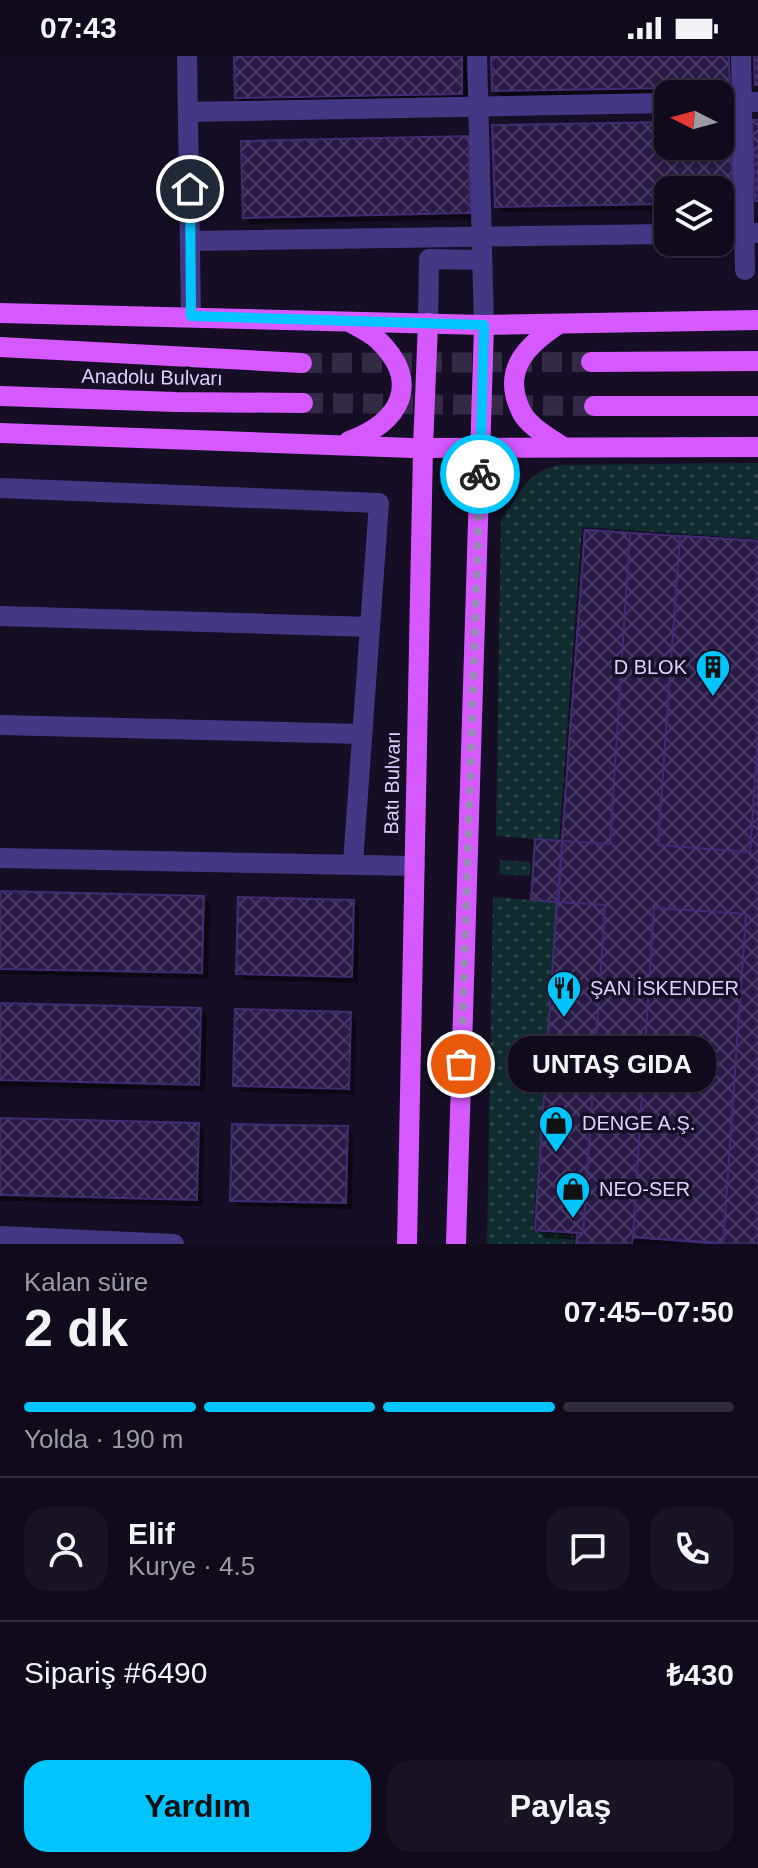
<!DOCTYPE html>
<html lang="tr">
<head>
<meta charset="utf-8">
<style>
	:root { --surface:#100a1c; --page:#191325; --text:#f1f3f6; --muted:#9c9aa3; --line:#302b3b; --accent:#00c4fd }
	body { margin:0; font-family:Arial,sans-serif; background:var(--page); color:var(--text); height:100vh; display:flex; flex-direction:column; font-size:30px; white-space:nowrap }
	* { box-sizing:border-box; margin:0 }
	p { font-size:26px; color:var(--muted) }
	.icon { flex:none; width:44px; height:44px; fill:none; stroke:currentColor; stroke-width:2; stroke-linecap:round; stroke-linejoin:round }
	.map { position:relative; height:1188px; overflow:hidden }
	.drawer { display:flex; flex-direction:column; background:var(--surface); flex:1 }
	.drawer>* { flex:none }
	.needle { width:52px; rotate:276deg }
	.buttons { position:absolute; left:654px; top:24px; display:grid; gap:16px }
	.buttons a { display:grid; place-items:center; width:80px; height:80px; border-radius:16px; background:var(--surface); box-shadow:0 2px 6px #0004,0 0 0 2px var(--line); font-size:40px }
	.pin { position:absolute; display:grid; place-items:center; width:68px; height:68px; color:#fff; margin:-34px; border:4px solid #fff; border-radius:50%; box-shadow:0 2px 8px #0007 }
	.courier { position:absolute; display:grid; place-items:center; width:80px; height:80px; margin:-40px; border:6px solid #00c4fd; border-radius:50%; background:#fff; color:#222; box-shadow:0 2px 10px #0007 }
	.bubble { position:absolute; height:56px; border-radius:24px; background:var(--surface); box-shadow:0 2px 6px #0004,0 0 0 2px var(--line); font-size:26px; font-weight:700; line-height:56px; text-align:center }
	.head em { font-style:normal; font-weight:700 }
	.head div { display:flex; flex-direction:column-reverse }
	.head { display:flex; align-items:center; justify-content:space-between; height:136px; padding:0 24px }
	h1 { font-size:52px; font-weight:700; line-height:60px }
	.bar { display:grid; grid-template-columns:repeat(4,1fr); gap:12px 8px; align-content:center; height:96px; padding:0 24px }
	.bar i { height:10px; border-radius:6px; background:var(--line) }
	.bar .selected { background:var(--accent) }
	.bar p { grid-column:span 4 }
	.line { display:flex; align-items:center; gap:20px; padding:0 24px; border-top:2px solid var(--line) }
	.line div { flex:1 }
	.round { display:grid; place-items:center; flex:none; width:84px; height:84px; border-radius:24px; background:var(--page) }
	.primary-button { display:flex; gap:16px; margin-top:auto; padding:16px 24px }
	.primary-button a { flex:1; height:92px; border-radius:24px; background:var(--accent); color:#111; font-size:32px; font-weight:700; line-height:92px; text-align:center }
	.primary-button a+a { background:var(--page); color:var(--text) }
	.status { display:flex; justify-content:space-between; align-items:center; height:56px; padding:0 40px; background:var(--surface); direction:ltr }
	.status svg { height:22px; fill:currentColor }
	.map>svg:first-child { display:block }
	.grass { fill:url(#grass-dots) }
	.shadow { fill:#0007 }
	.building { fill:url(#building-cross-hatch); stroke:#422b73; stroke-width:2 }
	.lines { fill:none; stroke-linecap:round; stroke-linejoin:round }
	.primary-tunnel { stroke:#332b46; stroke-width:20; stroke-dasharray:20 10; stroke-linecap:butt }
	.street { stroke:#443885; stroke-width:20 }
	.primary { stroke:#d559ff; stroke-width:20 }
	.done { stroke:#978db3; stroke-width:8; stroke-dasharray:0 14.4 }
	.route { stroke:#00c4fd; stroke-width:10 }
	.labels { text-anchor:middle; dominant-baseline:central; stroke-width:7; stroke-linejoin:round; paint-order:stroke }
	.street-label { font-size:20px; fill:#ddd2ff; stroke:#150e25 }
	.poi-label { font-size:20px; fill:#ddd2ff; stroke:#150e25; text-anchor:start }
</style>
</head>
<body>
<div class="status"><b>07:43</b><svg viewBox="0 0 49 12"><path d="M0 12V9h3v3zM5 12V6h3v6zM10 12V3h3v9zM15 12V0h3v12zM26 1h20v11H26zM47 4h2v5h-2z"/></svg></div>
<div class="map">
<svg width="758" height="1188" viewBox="0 0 758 1188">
	<defs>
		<pattern id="grass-dots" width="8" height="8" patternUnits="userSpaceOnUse" patternTransform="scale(2)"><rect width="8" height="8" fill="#112c2f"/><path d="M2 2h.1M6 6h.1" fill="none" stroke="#334a4e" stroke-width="1.8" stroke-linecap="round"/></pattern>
		<pattern id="building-cross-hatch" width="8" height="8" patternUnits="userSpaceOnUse" patternTransform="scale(2)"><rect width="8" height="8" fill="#281946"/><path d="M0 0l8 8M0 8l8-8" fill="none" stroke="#473a62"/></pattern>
	</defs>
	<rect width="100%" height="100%" fill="#150e25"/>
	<g class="grass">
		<path d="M 758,407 L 758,483 L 582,471 L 559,785 L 496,780 L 501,464 C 521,437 526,414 562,409 Z"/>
		<polygon points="500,804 531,806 530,820 499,818"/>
		<polygon points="493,841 557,846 533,1175 574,1179 574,1188 487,1188"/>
	</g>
	<g class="shadow">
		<polygon points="236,0 467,0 468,43 243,48 237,42"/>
		<polygon points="493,0 735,0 736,37 501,40 494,34"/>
		<polygon points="720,67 730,67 736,74 739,153 720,153 720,134 668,134 668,154 504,156 497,150 668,68 668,90 720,90"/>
		<polygon points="468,82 474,88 476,163 251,168 245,161"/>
		<polygon points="758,487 758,1188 580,1188 579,1184 546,1182 537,1174 560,846 533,843 561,787 564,790"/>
		<polygon points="0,837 203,842 210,848 208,923 0,918"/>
		<polygon points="353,846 359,852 358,927 245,924 238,918"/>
		<polygon points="0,949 200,954 207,960 205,1035 0,1030"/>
		<polygon points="350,958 356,964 355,1039 242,1036 235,1029"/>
		<polygon points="0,1064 198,1069 204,1075 203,1150 0,1145"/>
		<polygon points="347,1072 353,1079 352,1153 239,1150 232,1144"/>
	</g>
	<g class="building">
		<polygon points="234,0 462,0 462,38 235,42"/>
		<polygon points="491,0 729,0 730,31 492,35"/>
		<polygon points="754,0 758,0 758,29 755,29"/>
		<polygon points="752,64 758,64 758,145 755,145"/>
		<polygon points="720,65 731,65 733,147 720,147 720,134 668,134 668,148 495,151 492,69 668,66 668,90 720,90"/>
		<polygon points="469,80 470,157 243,162 241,85"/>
		<polygon points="585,474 630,477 610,788 562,785"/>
		<polygon points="585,474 758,485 758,1188 719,1188 633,1181 632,1188 593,1188 576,1187 577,1177 535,1174"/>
		<polygon points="585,474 630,477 610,788 562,785"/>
		<polygon points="680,480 758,485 758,678 750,796 658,789"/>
		<polygon points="680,480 758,485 758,678 750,796 658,789"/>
		<polygon points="535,783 562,785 557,846 531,844"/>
		<polygon points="0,835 204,840 202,917 0,913"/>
		<polygon points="238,841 354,844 352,921 236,918"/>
		<polygon points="557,846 605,849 583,1177 535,1174"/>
		<polygon points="557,846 605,849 583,1177 535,1174"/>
		<polygon points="654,852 746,858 723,1187 633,1181"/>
		<polygon points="654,852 746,858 723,1187 633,1181"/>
		<polygon points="0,947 201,952 199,1029 0,1024"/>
		<polygon points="235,953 351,956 349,1033 233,1030"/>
		<polygon points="0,1062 199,1067 197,1144 0,1139"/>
		<polygon points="232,1068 348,1070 346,1147 230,1145"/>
	</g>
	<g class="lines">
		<g class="primary-tunnel">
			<polyline points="302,307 591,306"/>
			<polyline points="303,347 594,350"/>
		</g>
		<g class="street">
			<polyline points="187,0 191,260"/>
			<polyline points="477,0 484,269"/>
			<polyline points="741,0 745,214"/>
			<polyline points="720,46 758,46"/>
			<polyline points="188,56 668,47"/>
			<polyline points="720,178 758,177"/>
			<polyline points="190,185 668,178"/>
			<polyline points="428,267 429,203 481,204"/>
			<polyline points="0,432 379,447 353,807"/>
			<polyline points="0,560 370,571"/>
			<polyline points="0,669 362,678"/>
			<polyline points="0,802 415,810"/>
			<polyline points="0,1180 174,1188"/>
		</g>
		<g class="primary">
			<polyline points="0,257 484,269 758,264"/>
			<path d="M 559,268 C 527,289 501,314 521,355 C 528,370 550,382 563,391"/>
			<polyline points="0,291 302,307"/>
			<polyline points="591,306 758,305"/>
			<polyline points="0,340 175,346 303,347"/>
			<polyline points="594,350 758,350"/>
			<polyline points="0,377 412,392 758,391"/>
			<path d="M 349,385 C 400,367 423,326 377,283 C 370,277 360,272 351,267"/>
			<polyline points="407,1188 423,392 428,267"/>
			<polyline points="456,1188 484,269"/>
		</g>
	</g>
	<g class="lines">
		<polyline class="done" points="461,1008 480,418"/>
		<polyline class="route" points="190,133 191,260 484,269 480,418"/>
	</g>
	<defs>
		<g id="building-pin" transform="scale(1.8)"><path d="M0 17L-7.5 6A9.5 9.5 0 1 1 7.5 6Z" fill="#00c4fd" stroke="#150e25"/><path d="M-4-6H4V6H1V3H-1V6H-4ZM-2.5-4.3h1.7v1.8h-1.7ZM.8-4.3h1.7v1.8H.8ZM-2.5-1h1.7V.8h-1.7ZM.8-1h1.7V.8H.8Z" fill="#111"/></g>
		<g id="restaurant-pin" transform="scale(1.8)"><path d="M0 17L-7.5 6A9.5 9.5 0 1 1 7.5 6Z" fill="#00c4fd" stroke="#150e25"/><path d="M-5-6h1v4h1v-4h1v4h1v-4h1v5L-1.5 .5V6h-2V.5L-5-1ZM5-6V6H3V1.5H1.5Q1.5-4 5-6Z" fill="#111"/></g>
		<g id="shop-pin" transform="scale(1.8)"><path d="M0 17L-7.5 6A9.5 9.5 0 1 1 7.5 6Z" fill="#00c4fd" stroke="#150e25"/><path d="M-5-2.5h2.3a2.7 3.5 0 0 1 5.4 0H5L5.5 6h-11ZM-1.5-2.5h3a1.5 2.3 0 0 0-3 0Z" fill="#111"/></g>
	</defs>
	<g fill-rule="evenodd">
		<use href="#building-pin" x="713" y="611"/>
		<use href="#restaurant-pin" x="564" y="932"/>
		<use href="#shop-pin" x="556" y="1067"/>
		<use href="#shop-pin" x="573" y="1133"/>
	</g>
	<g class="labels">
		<g class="street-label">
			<text transform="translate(152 321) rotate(1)">Anadolu Bulvarı</text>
			<text transform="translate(392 727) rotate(-89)">Batı Bulvarı</text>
		</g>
		<g class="poi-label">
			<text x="687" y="611" text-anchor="end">D BLOK</text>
			<text x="590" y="932">ŞAN İSKENDER</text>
			<text x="582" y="1067">DENGE A.Ş.</text>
			<text x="599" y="1133">NEO-SER</text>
		</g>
	</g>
</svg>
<div class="buttons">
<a><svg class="needle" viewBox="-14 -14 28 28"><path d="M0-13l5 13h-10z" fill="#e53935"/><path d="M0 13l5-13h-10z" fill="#9c9aa3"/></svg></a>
<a><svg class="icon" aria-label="layers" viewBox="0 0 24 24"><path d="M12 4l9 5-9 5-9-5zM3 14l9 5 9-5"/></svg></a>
</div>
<div class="pin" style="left:461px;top:1008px;background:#ea580c"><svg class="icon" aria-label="bag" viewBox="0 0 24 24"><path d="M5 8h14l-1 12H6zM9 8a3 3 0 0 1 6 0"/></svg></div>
<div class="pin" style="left:190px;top:133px;background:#1f2937"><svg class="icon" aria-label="home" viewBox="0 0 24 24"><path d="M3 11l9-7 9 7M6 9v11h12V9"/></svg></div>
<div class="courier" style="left:480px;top:418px"><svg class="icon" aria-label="bike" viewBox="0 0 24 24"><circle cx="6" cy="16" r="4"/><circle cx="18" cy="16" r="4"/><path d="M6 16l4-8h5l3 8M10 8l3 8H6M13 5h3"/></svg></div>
<div class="bubble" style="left:508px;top:980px;width:208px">UNTAŞ GIDA</div>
</div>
<section class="drawer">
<div class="head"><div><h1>2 dk</h1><p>Kalan süre</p></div><em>07:45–07:50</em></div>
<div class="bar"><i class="selected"></i><i class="selected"></i><i class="selected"></i><i></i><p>Yolda · 190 m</p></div>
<div class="line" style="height:144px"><a class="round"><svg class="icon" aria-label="person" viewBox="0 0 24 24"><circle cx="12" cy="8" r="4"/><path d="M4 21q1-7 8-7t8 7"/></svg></a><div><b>Elif</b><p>Kurye · 4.5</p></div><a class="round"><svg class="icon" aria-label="chat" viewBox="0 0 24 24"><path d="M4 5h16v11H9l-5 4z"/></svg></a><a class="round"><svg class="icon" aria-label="phone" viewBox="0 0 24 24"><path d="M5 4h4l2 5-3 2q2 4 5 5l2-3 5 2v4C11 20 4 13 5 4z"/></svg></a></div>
<div class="line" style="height:104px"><div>Sipariş #6490</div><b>₺430</b></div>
<div class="primary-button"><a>Yardım</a><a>Paylaş</a></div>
</section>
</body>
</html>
